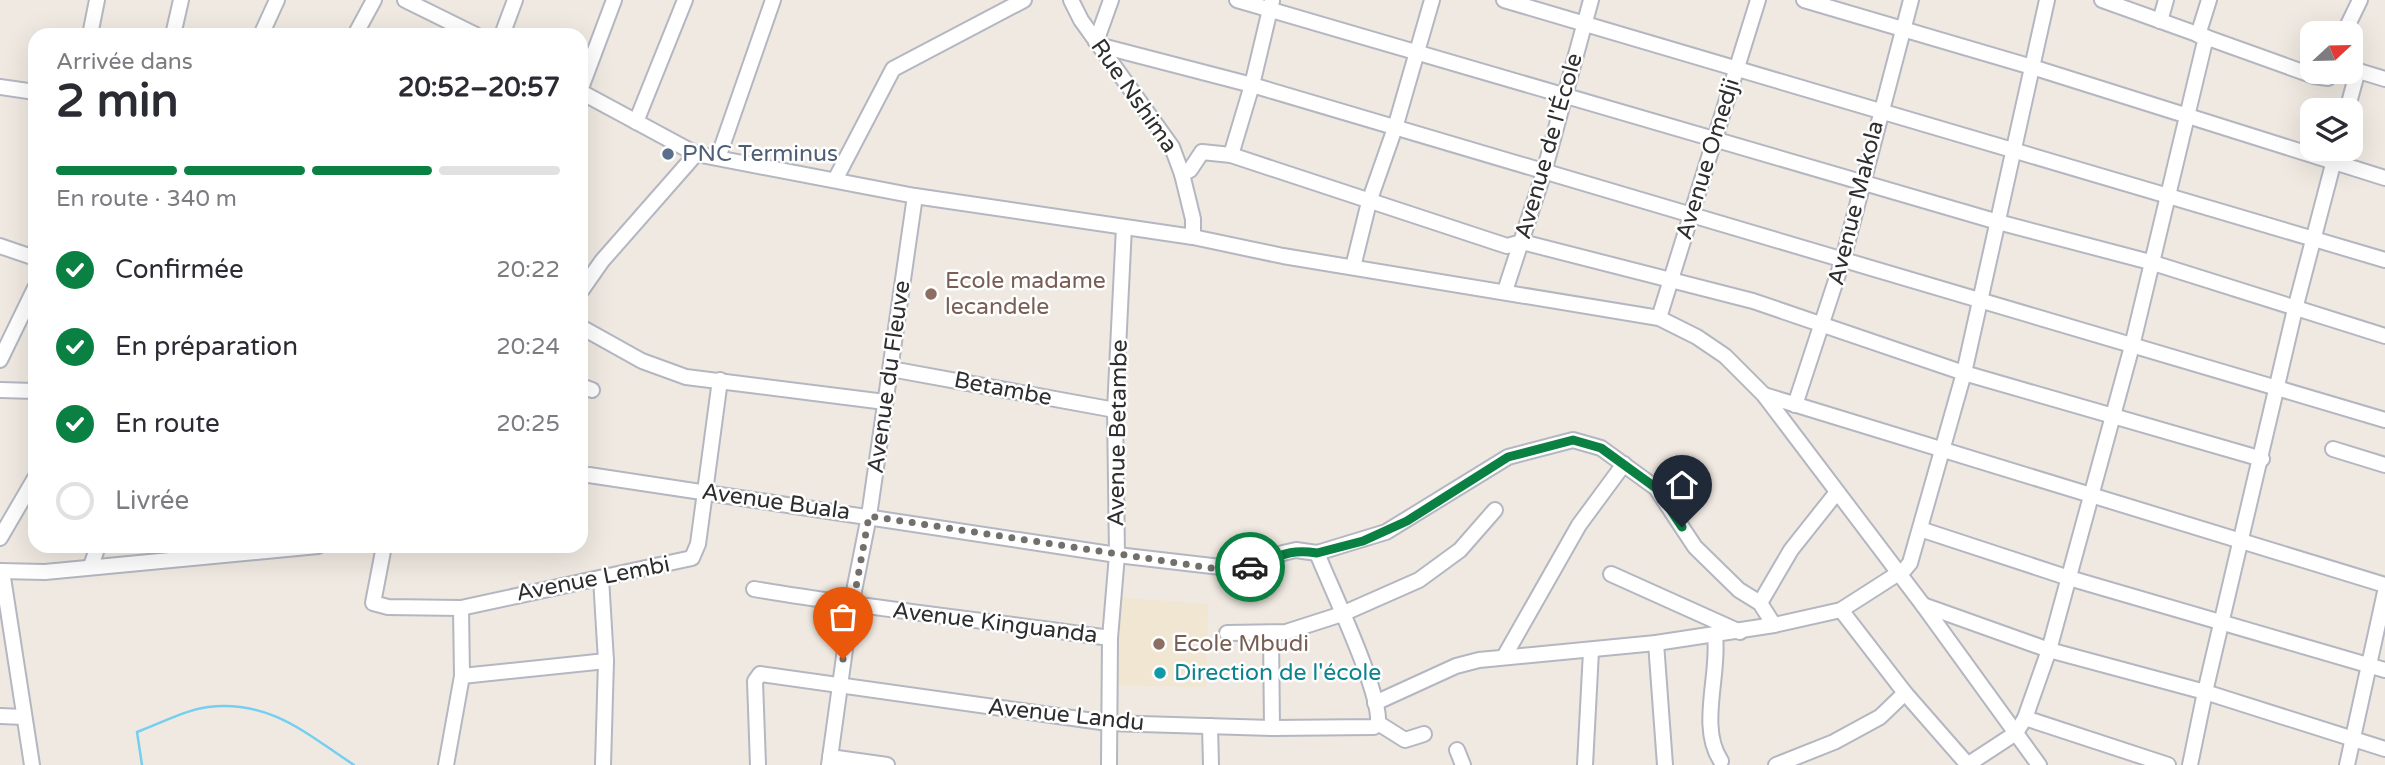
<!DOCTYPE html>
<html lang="fr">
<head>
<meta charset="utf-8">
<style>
	:root { --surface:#fff; --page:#f2f2f3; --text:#2b2b33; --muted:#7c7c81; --line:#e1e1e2; --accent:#0b8043 }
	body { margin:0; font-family:"Varela Round",sans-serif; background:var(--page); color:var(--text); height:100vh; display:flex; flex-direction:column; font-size:26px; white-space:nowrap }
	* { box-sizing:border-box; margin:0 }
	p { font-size:23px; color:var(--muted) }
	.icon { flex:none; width:38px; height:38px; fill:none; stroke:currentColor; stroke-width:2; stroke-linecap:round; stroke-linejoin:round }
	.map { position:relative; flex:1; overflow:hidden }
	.panel { position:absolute; left:28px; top:28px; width:560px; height:525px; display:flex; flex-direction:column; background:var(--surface); border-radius:21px; box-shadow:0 7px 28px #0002 }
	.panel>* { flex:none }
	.needle { width:46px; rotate:68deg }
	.fabs { position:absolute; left:2300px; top:21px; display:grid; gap:14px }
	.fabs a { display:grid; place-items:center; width:63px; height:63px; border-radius:14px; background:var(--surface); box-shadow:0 7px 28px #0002; font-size:35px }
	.pin { position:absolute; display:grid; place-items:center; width:60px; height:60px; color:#fff; margin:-72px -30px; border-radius:50% 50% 50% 0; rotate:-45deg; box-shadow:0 0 7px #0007 }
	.pin .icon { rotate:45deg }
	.courier { position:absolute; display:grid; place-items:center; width:70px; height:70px; margin:-35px; border:5px solid #0b8043; border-radius:50%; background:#fff; color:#222; box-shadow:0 2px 9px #0007 }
	.overview em { font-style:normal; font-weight:700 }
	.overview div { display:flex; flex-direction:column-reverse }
	.overview { display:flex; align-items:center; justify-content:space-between; height:119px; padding:0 28px }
	h1 { font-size:46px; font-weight:700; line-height:52px }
	.bar { display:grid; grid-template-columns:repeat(4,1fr); gap:10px 7px; align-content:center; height:84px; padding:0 28px }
	.bar i { height:9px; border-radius:5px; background:var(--line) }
	.bar .active { background:var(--accent) }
	.bar p { grid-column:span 4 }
	ol { padding:0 28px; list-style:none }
	li { display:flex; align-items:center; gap:21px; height:77px }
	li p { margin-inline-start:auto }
	li .icon { padding:7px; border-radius:50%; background:var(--accent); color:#fff; stroke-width:4 }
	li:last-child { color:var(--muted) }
	li i { width:38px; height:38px; border:4px solid var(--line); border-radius:50% }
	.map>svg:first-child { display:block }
	.education { fill:#f0e6d1 }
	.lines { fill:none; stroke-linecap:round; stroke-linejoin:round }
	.stream { stroke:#75cff0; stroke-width:2.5 }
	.minor-casing { stroke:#b4b7c1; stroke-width:18 }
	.minor { stroke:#fff; stroke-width:14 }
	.done { stroke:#726f6d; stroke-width:7; stroke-dasharray:0 12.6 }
	.route { stroke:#0b8043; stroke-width:9 }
	.service-dot { fill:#5c6f8a; stroke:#fff; stroke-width:2.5 }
	.education-dot { fill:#8d6e63; stroke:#fff; stroke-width:2.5 }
	.culture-dot { fill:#0f9aa8; stroke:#fff; stroke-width:2.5 }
	.labels { text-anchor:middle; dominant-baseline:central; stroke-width:5; stroke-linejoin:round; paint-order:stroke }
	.street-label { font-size:23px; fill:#2e2e2e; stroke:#fff }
	.service-label { font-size:23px; fill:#4e5e75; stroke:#fff; text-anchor:start }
	.education-label { font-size:23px; fill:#785e54; stroke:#fff; text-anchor:start }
	.culture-label { font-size:23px; fill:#0d838f; stroke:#fff; text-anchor:start }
</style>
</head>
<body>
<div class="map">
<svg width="2385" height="765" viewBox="0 0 2385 765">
	<rect width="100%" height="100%" fill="#efe9e1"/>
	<polygon class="education" points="1114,597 1208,604 1206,687 1109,685"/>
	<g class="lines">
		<path class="stream" d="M 142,765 L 137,732 C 159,724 185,710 208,707 C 271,700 305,733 354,765"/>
		<g class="minor-casing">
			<g id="minor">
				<polyline points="405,0 476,35"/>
				<polyline points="1071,0 1081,20 1172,147 1182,174 1193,219 1193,237"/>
				<polyline points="1237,0 1998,222 2150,262 2385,336"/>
				<polyline points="1504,0 2385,260"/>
				<polyline points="1804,0 2032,67 2385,178"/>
				<polyline points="2102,0 2314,76 2328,78 2335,72"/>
				<polyline points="2160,21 2166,0"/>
				<polyline points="2344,33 2360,0"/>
				<polyline points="90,35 97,0"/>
				<polyline points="173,35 181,0"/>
				<polyline points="261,35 277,0"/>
				<polyline points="355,35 374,0"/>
				<polyline points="502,35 515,0"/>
				<polyline points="2198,35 2209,0"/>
				<polyline points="1096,42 1111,0"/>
				<polyline points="1098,45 1252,85 2385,420"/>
				<polyline points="2352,69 2385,79"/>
				<polyline points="0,87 35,92"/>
				<polyline points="581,88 614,0"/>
				<polyline points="581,92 696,154 915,196 1193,237 1283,256 1659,318 1697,337 1725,356 1764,395 1923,605 2039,765"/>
				<polyline points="2347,110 2358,70"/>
				<polyline points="636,122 685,0"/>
				<polyline points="1231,155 1252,85 1272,1"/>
				<polyline points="718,158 773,0"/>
				<polyline points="1182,174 1190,170 1202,152 1231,155 1507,246 1522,242 1753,301 1964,373 2262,459"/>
				<polyline points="835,180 893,69 1024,0"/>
				<polyline points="0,246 35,258"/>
				<polyline points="1353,267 1369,202 1395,128 1432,0"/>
				<polyline points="581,291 602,261 696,154"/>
				<polyline points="1505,291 1544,172 1591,0"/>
				<polyline points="1659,318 1758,0"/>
				<polyline points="581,327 642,361 686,377 885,402"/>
				<polyline points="0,360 35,288"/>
				<polyline points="891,369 1115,410"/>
				<polyline points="581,386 592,390"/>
				<polyline points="0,390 35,391"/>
				<polyline points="1764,395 2385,585"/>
				<polyline points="1795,405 1843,259 1911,0"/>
				<polyline points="2333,449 2385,465"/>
				<polyline points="589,475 1117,555 1238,569 1254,566 1283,553 1296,550 1317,553 1386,532 1508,457 1573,440 1601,448 1656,488 1695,547 1739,590 1760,603 1774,625"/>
				<polyline points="1920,529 2069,578 2385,670"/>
				<polyline points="0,538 35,478"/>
				<polyline points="384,546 373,603 388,607 461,608 692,558 698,544 720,380"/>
				<path d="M 1317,553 C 1331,588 1381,692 1378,723"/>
				<polyline points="91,566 98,546"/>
				<polyline points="0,571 45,572 318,546"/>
				<polyline points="2,571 32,765"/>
				<polyline points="1611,574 1740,632"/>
				<polyline points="601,578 606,661 603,765"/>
				<path d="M 754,589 C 872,609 992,621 1110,638"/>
				<polyline points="1760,603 1791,550 1837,492"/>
				<polyline points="1923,605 2049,650 2205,692 2385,749"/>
				<polyline points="1841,610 1905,693 1968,765"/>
				<polyline points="1227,633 1286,632 1342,614 1419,580 1460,550 1495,510"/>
				<polyline points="1271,634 1272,728"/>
				<path d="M 1715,636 C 1720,674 1698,727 1721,761"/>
				<polyline points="1656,643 1665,765"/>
				<polyline points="1504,657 1579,525 1624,464"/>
				<polyline points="462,676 606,661"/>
				<polyline points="1375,703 1456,666 1479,660 1656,643 1774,625 1841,610 1905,569 1910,563 1964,373 2047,0"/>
				<polyline points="0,716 24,717"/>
				<polyline points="2025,718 2168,765"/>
				<polyline points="1378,723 1405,740 1424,734"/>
				<polyline points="1210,726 1211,765"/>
				<polyline points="1457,750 1463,765"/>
				<polyline points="830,757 887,765"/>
				<polyline points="446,765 462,676 461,608"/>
				<polyline points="758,765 755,681 760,674 1108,723 1272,728 1374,727 1378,723"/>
				<polyline points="829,765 851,606 869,516 915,196"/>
				<polyline points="1109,765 1110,638 1117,555 1115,410 1124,227"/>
				<polyline points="1585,765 1591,651"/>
				<polyline points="1776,765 1834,742 1880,717 1905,693"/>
				<polyline points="1967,765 2016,733 2025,718 2049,650 2132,346 2206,37"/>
				<polyline points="2190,765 2205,692 2295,309 2337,149"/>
				<polyline points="2347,765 2385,592"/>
			</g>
		</g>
		<use href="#minor" class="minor"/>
	</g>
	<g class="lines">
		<polyline class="done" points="843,659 869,516 1217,569 1250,567"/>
		<path class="route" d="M 1250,567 C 1278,558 1286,548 1317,553 L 1363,541 L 1407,521 L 1508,457 L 1573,440 L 1601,448 L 1656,488 L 1682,527"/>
	</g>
	<circle class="service-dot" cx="668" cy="154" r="7"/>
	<g class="education-dot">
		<circle cx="931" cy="294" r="7"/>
		<circle cx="1159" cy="644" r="7"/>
	</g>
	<circle class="culture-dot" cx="1160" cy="673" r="7"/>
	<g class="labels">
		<g class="street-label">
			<text transform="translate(1134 96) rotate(55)">Rue Nshima</text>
			<text transform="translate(1549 146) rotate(-74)">Avenue de l'École</text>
			<text transform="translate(1708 159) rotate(-73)">Avenue Omedji</text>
			<text transform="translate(1856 203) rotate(-76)">Avenue Makola</text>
			<text transform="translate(889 377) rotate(-82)">Avenue du Fleuve</text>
			<text transform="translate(1003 389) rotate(11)">Betambe</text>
			<text transform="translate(1118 433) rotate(-89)">Avenue Betambe</text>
			<text transform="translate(776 502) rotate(8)">Avenue Buala</text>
			<text transform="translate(593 579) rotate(-11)">Avenue Lembi</text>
			<text transform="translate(995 623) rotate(7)">Avenue Kinguanda</text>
			<text transform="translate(1066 715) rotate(6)">Avenue Landu</text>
		</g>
		<g class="service-label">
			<text x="682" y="154">PNC Terminus</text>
		</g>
		<g class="education-label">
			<text x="945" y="281">Ecole madame<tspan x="945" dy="26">lecandele</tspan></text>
			<text x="1173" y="644">Ecole Mbudi</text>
		</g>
		<g class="culture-label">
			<text x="1174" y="673">Direction de l'école</text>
		</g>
	</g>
</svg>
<div class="fabs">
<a><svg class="needle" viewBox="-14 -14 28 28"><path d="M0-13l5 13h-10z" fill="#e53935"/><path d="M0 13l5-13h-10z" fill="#7c7c81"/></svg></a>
<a><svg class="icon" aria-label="layers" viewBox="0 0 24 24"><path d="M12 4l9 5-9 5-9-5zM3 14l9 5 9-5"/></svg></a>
</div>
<div class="pin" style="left:843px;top:659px;background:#ea580c"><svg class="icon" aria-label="bag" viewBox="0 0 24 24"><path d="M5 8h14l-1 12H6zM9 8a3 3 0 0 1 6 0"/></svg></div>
<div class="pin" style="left:1682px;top:527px;background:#1f2937"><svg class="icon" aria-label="home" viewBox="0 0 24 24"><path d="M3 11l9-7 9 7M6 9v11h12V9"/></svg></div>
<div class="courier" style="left:1250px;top:567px"><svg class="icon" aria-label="car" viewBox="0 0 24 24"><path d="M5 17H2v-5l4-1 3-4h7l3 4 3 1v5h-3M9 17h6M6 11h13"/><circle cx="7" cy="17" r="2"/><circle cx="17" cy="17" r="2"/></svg></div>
<section class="panel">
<div class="overview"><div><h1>2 min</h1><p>Arrivée dans</p></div><em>20:52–20:57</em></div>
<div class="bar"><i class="active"></i><i class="active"></i><i class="active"></i><i></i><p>En route · 340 m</p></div>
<ol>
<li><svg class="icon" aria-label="check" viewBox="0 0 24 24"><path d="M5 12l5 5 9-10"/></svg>Confirmée<p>20:22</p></li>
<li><svg class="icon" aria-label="check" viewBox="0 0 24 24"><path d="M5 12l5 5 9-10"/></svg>En préparation<p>20:24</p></li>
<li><svg class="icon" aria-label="check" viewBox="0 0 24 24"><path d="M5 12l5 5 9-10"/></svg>En route<p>20:25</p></li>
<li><i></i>Livrée</li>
</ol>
</section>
</div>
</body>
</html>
